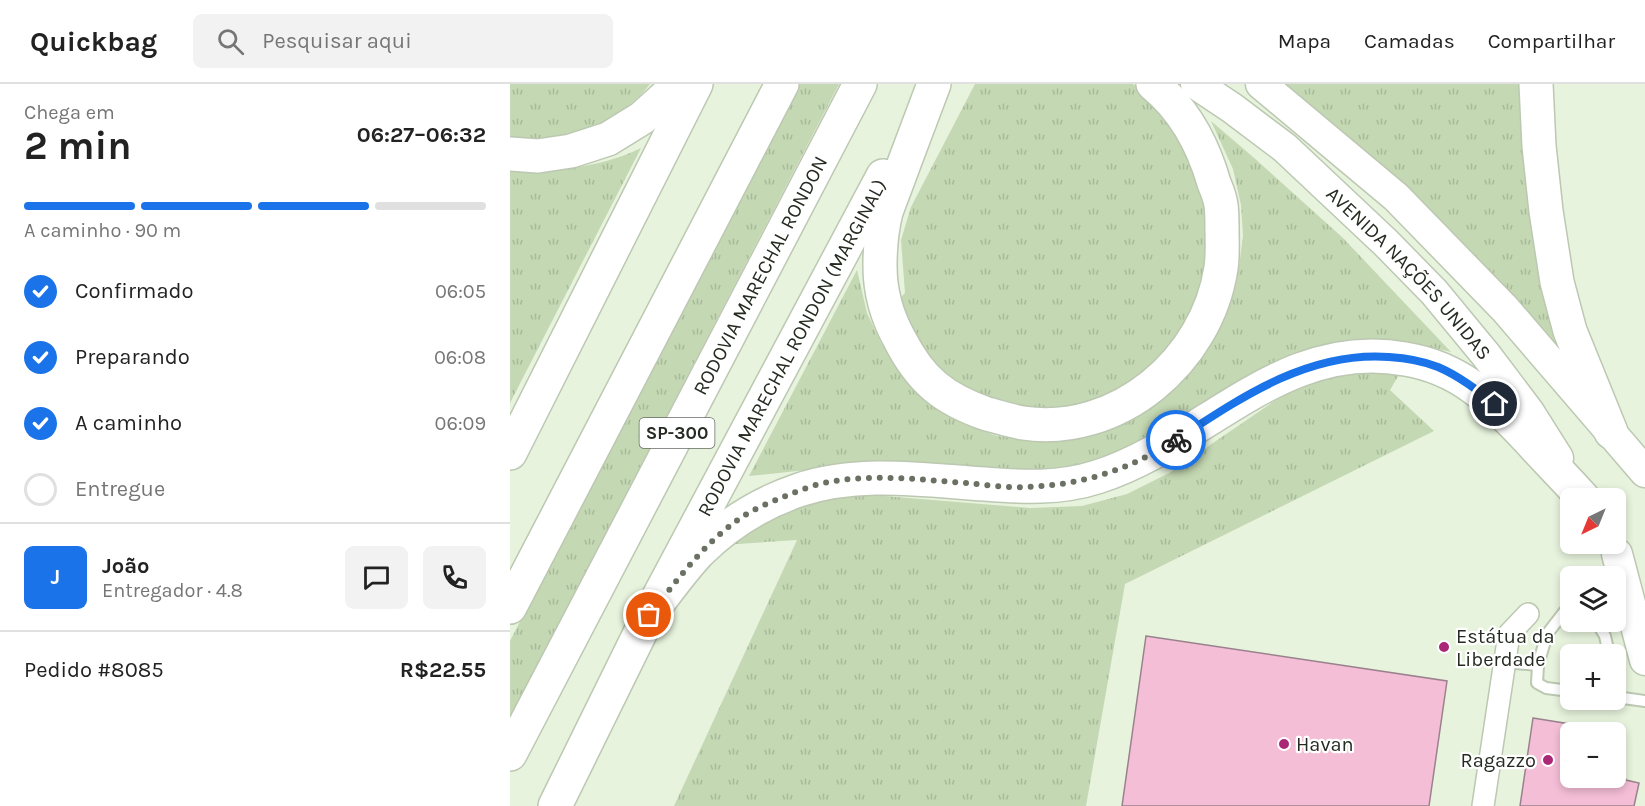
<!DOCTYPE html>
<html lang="pt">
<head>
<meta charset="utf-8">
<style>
	:root { --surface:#fff; --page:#f2f2f2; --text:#222; --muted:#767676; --line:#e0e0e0; --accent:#1a73e8 }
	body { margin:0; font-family:Karla,sans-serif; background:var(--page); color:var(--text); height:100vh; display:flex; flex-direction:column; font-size:22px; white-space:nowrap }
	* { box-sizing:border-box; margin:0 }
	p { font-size:20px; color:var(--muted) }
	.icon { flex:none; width:33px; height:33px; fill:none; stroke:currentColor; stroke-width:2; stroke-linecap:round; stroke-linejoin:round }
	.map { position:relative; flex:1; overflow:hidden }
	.panel { display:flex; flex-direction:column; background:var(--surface); width:510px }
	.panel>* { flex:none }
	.needle { width:39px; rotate:223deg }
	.tools { position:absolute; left:1050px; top:404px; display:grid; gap:12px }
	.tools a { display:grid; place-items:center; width:66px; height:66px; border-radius:9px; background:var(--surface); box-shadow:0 3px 9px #0003; font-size:30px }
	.pin { position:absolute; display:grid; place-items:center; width:51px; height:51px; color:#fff; margin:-26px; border:3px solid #fff; border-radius:50%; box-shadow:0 2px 6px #0007 }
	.courier { position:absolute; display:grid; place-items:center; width:60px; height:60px; margin:-30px; border:4px solid #1a73e8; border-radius:50%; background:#fff; color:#222; box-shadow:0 2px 8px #0007 }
	.headline em { font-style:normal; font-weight:700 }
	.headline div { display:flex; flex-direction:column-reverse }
	.headline { display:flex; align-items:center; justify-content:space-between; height:102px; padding:0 24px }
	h1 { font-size:39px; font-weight:700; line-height:45px }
	.bar { display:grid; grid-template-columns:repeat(4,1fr); gap:9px 6px; align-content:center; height:72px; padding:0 24px }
	.bar i { height:8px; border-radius:4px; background:var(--line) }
	.bar .selected { background:var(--accent) }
	.bar p { grid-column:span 4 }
	.line { display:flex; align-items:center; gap:15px; padding:0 24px; border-top:2px solid var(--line) }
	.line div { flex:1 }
	.round { display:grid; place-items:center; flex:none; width:63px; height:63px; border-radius:9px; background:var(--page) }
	ol { padding:0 24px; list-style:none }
	li { display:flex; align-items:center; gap:18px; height:66px }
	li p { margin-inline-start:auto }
	li .icon { padding:6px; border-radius:50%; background:var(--accent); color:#fff; stroke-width:4 }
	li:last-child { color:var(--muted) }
	li i { width:33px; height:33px; border:3px solid var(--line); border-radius:50% }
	header { display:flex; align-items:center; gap:36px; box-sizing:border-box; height:84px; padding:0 30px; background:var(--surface); border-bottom:2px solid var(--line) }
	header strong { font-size:28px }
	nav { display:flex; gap:33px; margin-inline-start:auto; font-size:21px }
	.search { width:420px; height:54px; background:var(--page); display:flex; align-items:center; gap:15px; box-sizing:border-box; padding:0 21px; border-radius:9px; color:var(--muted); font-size:22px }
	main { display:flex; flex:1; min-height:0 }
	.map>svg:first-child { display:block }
	.grass { fill:url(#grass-tufts) }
	.building { fill:#f4bed7; stroke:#9a828d; stroke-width:1.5 }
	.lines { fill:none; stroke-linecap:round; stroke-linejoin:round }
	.lane-casing { stroke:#bcc8b2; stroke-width:14 }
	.street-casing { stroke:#bcc8b2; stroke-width:24 }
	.secondary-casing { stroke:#bcc8b2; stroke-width:33 }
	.highway-casing { stroke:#bcc8b2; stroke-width:36 }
	.lane { stroke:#fff; stroke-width:10 }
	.street { stroke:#fff; stroke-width:21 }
	.secondary { stroke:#fff; stroke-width:30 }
	.highway { stroke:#fff; stroke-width:33 }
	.done { stroke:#6a7163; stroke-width:6; stroke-dasharray:0 10.8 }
	.route { stroke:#1a73e8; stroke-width:8 }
	.poi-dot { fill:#aa2875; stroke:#fff; stroke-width:2 }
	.labels { text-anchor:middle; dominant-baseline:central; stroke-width:4.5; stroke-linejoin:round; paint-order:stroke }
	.shield { fill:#fff; stroke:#676b64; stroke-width:1.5 }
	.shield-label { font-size:18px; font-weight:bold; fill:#262b22 }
	.street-label { font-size:20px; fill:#262b22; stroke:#fff }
	.poi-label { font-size:20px; fill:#262b22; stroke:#fff; text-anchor:start }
</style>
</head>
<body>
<header>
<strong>Quickbag</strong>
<div class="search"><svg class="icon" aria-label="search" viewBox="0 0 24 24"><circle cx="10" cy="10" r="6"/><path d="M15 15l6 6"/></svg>Pesquisar aqui</div>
<nav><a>Mapa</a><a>Camadas</a><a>Compartilhar</a></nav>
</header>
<main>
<section class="panel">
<div class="headline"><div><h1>2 min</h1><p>Chega em</p></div><em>06:27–06:32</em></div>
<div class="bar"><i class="selected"></i><i class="selected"></i><i class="selected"></i><i></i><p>A caminho · 90 m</p></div>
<ol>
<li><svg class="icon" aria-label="check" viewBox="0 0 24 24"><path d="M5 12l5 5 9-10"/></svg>Confirmado<p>06:05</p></li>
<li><svg class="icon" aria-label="check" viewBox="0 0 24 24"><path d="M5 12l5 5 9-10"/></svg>Preparando<p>06:08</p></li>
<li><svg class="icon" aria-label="check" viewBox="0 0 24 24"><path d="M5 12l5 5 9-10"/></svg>A caminho<p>06:09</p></li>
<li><i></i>Entregue</li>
</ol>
<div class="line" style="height:108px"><b class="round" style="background:var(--accent);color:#fff">J</b><div><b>João</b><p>Entregador · 4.8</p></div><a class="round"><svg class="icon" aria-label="chat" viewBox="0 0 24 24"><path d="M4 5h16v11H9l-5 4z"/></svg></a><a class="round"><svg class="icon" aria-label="phone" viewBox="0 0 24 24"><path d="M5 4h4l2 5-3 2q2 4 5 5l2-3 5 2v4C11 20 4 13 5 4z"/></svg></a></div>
<div class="line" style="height:78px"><div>Pedido #8085</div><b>R$22.55</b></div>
</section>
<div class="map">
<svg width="1135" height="722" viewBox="0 0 1135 722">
	<defs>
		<pattern id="grass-tufts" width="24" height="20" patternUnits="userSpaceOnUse" patternTransform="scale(1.5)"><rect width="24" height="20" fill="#c4d8b3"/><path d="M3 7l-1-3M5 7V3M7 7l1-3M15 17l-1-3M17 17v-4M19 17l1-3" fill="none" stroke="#a8ba9a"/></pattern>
	</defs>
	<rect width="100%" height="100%" fill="#e7f3dd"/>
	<g class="grass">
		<path d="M 0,0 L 140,0 C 112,38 46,65 0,56 Z"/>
		<polygon points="288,0 329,0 0,634 0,557"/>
		<polygon points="465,0 623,0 642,16 664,38 700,126 698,190 676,244 635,290 587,320 529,330 467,316 412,273 388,216 395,209 391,156 401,123"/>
		<polygon points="776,0 1015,0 1064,285 997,207 956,162 918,123 876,85"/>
		<polygon points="701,37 743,73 833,154 941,268 911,261 879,259 596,376 535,389 325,383 239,392 347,186 357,229 370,257 385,281 405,305 429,326 456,341 487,352 517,355 586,346 720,214 729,183 733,152 731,121 723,85"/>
		<path d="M 131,64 L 0,319 L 0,86 C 47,86 88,85 131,64 Z"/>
		<polygon points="860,287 890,289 880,306 924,347 615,500 576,722 164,722 287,456 213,461 270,427 332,411 362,411 520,424 572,422 617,410 659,389 763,318 794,300 826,292"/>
	</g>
	<g class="building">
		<polygon points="636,552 937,597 919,722 612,722"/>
		<polygon points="1023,634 1060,640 1060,693 1115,693 1116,696 1129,699 1124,722 1010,722"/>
	</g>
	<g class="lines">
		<g class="lane-casing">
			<g id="lane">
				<polyline points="1060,523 1058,523 1037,550 1028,581 1027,599 1036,604 1060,607"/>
				<polyline points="1086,537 1095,552 1099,570"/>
				<polyline points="995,578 1028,581"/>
				<polyline points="1106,613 1135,617"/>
			</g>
		</g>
		<g class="street-casing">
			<polyline id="street" points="973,722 999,550 1018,530"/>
		</g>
		<g class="secondary-casing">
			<g id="secondary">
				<path id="s1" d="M 686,0 L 722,24 L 775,64 L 876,159 L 924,208 L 976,271 L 1019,328 L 1048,374"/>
				<polyline points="751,0 886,113 995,225 1135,388"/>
				<polyline points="1107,470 1135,576"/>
			</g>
		</g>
		<g class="highway-casing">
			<g id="highway">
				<path d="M 424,0 C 414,26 405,51 395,77 C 389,94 382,111 376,128 C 372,144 370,166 370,182 C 370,209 377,233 390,256 C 411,297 434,315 477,330 C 489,333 501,337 513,339 C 608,353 697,277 711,184 C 713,171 712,157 712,144 C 712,136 712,128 711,121 C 710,114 707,106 704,99 C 693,61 675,26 643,0"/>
				<polyline points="1026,0 1029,62 1036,127 1047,198 1060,247 1101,348"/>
				<polyline points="0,70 28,72 61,67 98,55 132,34 164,5 168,0"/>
				<polyline points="0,369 186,0"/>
				<polyline points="0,523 272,0"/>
				<path d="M 139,531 C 155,510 171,487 189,468 C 217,440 251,419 289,406 C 349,386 413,396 475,400 C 512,403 550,405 587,393 C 693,360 772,252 895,275 C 951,284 981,316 1018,355 C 1036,375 1055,394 1073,414"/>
				<path id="s2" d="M 0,670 L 350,0"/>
				<path id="s3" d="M 45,722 L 139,531 L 373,92"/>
			</g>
		</g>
		<use href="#lane" class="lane"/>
		<use href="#street" class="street"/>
		<use href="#secondary" class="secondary"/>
		<use href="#highway" class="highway"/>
	</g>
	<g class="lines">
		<path class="done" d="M 139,531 C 167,497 192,461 229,435 C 242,426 258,419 273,413 C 290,406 308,399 325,397 C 369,390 413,396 457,399 C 476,401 497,404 516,403 C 573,401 618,386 666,356"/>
		<path class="route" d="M 666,356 C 730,314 798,267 879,273 C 895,274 913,277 928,283 C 949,292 967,306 985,320"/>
	</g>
	<g class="poi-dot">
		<circle cx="934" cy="563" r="6"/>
		<circle cx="774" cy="660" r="6"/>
		<circle cx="1038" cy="676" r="6"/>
	</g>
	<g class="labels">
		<rect class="shield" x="129.5" y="334" width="75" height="30" rx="4.5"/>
		<g class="shield-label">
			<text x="167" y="349">SP-300</text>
		</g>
		<g class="street-label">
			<text stroke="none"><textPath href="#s1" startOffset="286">AVENIDA NAÇÕES UNIDAS</textPath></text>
			<text stroke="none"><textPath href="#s2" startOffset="540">RODOVIA MARECHAL RONDON</textPath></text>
			<text stroke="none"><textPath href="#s3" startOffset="516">RODOVIA MARECHAL RONDON (MARGINAL)</textPath></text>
		</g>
		<g class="poi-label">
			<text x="946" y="552">Estátua da<tspan x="946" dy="23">Liberdade</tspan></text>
			<text x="786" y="660">Havan</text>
			<text x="1026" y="676" text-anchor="end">Ragazzo</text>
		</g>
	</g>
</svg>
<div class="tools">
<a><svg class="needle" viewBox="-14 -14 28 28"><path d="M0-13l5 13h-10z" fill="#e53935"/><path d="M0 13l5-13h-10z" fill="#767676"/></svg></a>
<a><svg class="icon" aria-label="layers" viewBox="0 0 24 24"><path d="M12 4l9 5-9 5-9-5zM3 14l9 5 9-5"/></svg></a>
<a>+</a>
<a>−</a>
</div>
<div class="pin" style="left:139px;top:531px;background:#ea580c"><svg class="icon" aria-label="bag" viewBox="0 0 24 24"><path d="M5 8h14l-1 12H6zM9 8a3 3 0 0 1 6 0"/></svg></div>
<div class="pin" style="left:985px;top:320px;background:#1f2937"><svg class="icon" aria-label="home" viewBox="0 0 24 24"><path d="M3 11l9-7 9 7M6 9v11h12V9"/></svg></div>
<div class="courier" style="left:666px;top:356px"><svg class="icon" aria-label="bike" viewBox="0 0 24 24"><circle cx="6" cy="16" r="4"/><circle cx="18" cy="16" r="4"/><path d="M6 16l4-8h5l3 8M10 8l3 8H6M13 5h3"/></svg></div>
</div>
</main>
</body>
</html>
